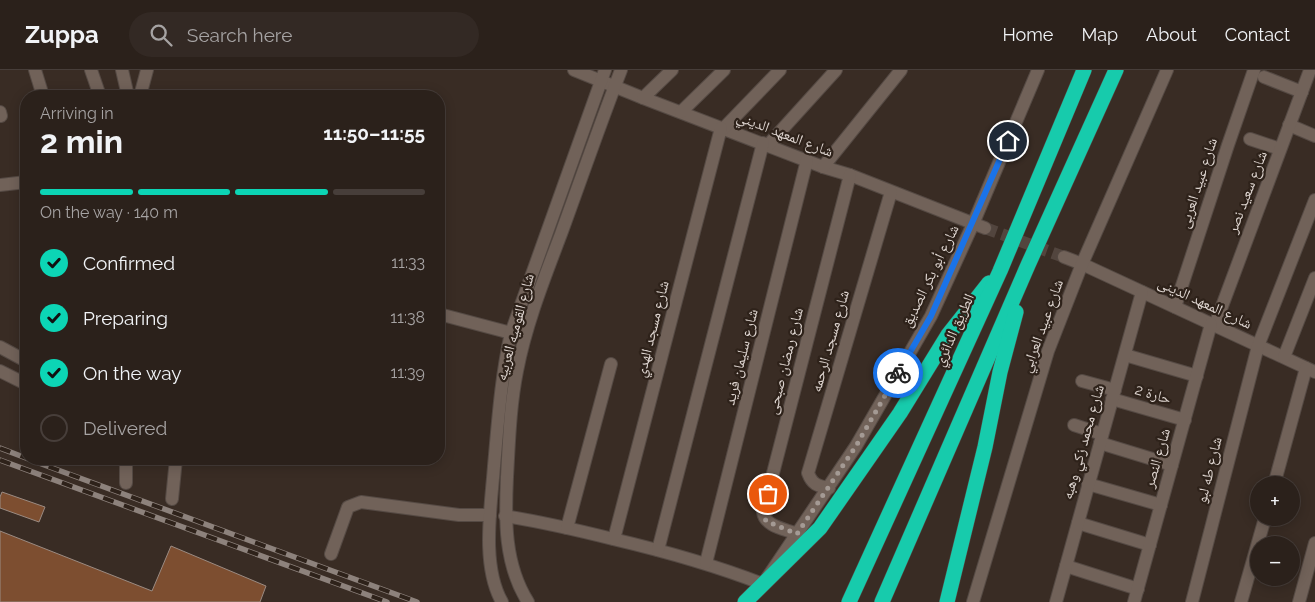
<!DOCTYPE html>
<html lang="en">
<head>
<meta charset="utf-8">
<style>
	:root { --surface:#2b211b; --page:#332924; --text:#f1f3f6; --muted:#a6a3a3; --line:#473e3a; --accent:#0cd5b5 }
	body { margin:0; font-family:Raleway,"Noto Naskh Arabic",sans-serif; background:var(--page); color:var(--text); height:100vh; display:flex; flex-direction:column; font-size:19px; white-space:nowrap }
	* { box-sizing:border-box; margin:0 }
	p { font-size:16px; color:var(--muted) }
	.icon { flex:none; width:28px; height:28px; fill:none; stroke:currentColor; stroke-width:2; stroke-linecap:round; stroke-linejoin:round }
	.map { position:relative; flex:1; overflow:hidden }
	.side { position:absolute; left:20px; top:20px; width:425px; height:375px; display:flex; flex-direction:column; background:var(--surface); border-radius:20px; box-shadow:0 2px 12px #0003,0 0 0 1px var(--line) }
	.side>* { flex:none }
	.fabs { position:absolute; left:1250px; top:406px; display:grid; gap:10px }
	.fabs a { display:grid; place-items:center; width:50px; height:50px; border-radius:50%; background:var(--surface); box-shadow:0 2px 12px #0003,0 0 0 1px var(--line); font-size:25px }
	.pin { position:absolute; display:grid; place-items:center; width:42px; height:42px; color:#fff; margin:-21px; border:2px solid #fff; border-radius:50%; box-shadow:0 1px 5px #0007 }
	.courier { position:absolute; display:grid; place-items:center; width:50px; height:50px; margin:-25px; border:4px solid #1a73e8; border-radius:50%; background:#fff; color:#222; box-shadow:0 1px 6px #0007 }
	.overview em { font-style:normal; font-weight:700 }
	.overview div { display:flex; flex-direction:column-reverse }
	.overview { display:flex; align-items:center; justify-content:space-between; height:85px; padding:0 20px }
	h1 { font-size:32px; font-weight:700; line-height:38px }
	.bar { display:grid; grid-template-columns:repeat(4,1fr); gap:8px 5px; align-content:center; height:60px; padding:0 20px }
	.bar i { height:6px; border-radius:4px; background:var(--line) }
	.bar .active { background:var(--accent) }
	.bar p { grid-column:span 4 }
	ol { padding:0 20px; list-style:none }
	li { display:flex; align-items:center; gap:15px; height:55px }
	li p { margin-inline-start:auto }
	li .icon { padding:5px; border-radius:50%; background:var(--accent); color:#111; stroke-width:4 }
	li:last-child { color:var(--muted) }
	li i { width:28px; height:28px; border:2px solid var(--line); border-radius:50% }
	header { display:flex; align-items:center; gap:30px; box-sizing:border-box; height:70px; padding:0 25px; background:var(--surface); border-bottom:1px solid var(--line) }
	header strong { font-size:24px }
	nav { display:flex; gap:28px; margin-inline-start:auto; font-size:18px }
	.search { width:350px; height:45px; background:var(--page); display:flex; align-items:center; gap:12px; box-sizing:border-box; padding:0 18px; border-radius:28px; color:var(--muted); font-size:19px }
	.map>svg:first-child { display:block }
	.building { fill:#7d4e30; stroke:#9b8b82 }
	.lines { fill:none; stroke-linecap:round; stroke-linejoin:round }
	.street-tunnel { stroke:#52453e; stroke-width:12; stroke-dasharray:12 6; stroke-linecap:butt }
	.street-casing { stroke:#554a44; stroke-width:14 }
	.secondary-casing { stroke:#554a44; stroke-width:14 }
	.highway-casing { stroke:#554a44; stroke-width:16 }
	.street { stroke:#716259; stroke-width:12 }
	.secondary { stroke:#716259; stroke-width:12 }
	.highway { stroke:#17cbac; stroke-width:15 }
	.rail-casing { stroke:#8d827c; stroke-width:5.5 }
	.rail { stroke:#2e221a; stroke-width:4; stroke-dasharray:11; stroke-linecap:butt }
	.done { stroke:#a49a94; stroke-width:5; stroke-dasharray:0 9 }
	.route { stroke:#1a73e8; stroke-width:6 }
	.labels { text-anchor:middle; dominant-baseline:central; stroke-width:4.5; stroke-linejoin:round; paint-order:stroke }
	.street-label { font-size:15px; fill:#ded5d0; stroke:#2e221a }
</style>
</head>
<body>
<header>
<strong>Zuppa</strong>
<div class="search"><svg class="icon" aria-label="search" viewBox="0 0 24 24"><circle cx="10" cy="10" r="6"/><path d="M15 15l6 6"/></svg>Search here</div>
<nav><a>Home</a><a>Map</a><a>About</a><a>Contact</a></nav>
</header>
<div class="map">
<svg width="1315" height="532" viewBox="0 0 1315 532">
	<rect width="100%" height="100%" fill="#392c24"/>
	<g class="building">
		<polygon points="2,422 45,437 39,452 0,438 0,427"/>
		<polygon points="0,461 152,521 171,476 266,516 260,532 0,532"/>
	</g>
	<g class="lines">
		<polyline class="street-tunnel" points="985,158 1064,187"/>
		<g class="street-casing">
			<g id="street">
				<polyline points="35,0 43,26"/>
				<polyline points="91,0 100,26"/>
				<polyline points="122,0 128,26"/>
				<polyline points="574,0 643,28 823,97 850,105 985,158"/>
				<polyline points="1264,7 1302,22"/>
				<polyline points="140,26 147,0"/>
				<polyline points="643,28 672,0"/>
				<polyline points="0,42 1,46"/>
				<polyline points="681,42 724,0"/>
				<polyline points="1289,55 1315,66"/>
				<polyline points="723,59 780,0"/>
				<polyline points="1250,69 1280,79"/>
				<polyline points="768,75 836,0"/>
				<polyline points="823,97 901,0"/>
				<polyline points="0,115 26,112"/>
				<polyline points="1064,187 1082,194 1315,302"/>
				<polyline points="1175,237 1228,75 1254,0"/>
				<polyline points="439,244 511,263"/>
				<polyline points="1215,255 1310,0"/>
				<polyline points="0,277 26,291"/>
				<polyline points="1125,285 1197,306"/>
				<polyline points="1284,287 1315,208"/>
				<polyline points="0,301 26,314"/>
				<polyline points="1082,311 1115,320"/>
				<polyline points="1112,329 1185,350"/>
				<polyline points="1074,355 1102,364"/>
				<polyline points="1100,373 1172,395"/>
				<polyline points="126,389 126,413"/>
				<polyline points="1088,414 1161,435"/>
				<polyline points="1274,415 1306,298"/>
				<path d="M 829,418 C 817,416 812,414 808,403 L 891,122"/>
				<polyline points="172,429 176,389"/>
				<path d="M 505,446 C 542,452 577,460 613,469 C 664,481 714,495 763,514 L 856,376 L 931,246 L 973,154 L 1038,0"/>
				<polyline points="1078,453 1150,475"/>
				<polyline points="567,458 611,294"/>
				<path d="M 797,464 C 786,459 765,457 763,442 L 850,105"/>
				<polyline points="614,469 721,58"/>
				<polyline points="658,480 763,73"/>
				<polyline points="331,484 348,437 361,432 459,445 490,445"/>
				<polyline points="706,493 807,90"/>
				<polyline points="1066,496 1138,519"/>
				<polyline points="973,532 1048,281 1082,194 1167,0"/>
				<polyline points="1056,532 1142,222"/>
				<polyline points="1134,532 1211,254"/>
				<polyline points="1192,532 1258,276 1315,130"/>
				<polyline points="1241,532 1265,448"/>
				<polyline points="1299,532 1315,473"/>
			</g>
		</g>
		<g class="secondary-casing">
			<g id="secondary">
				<path d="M 502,532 C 481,495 491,437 494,396 C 498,352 501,307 511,263 L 605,0"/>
				<path d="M 528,532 C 504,494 505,449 507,407 C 509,372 510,336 517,301 C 526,254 544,209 561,164 C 581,109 600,54 621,0"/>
			</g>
		</g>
		<g class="highway-casing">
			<g id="highway">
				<polyline points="745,532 820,458 900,343 948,265 989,213"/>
				<polyline points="849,532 1000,201 1084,0"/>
				<polyline points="882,532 1028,195 1116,0"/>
				<polyline points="947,532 985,377 1000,302 1016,242"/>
			</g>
		</g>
		<use href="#street" class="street"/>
		<use href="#secondary" class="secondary"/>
		<use href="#highway" class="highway"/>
		<g class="rail-casing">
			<g id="rail">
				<polyline points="0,378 26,388"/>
				<polyline points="28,389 417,532"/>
				<polyline points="0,390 387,532"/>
			</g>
		</g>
		<use href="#rail" class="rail"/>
	</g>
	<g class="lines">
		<polyline class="done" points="768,424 763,442 766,451 797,464 856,376 898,303"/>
		<polyline class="route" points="898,303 931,246 1008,71"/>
	</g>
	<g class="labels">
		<g class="street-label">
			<text transform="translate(785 64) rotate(21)">شارع المعهد الديني</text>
			<text transform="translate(1198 113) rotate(-72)">شارع عبيد العربى</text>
			<text transform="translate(1247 122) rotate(-69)">شارع سعيد نصر</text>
			<text transform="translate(930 206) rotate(-64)">شارع أبو بكر الصديق</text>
			<text transform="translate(1205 233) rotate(25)">شارع المعهد الدينى</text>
			<text transform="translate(1042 256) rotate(-70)">شارع عبيد العرابي</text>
			<text transform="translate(515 257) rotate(-75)">شارع القوميه العربيه</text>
			<text transform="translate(652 259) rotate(-76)">شارع مسجد الهدي</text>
			<text transform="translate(954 260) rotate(-66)">الطريق الدائري</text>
			<text transform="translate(830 271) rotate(-74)">شارع مسجد الرحمه</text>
			<text transform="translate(741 287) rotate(-76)">شارع سليمان فريد</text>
			<text transform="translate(785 291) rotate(-76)">شارع رمضان صبحى</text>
			<text transform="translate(1153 324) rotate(16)">حارة 2</text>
			<text transform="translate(1083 372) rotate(-74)">شارع محمد زكي وهبه</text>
			<text transform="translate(1157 388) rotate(-74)">شارع النصر</text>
			<text transform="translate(1209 400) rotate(-76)">شارع طه لبو</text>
		</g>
	</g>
</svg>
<div class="fabs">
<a>+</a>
<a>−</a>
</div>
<div class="pin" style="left:768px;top:424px;background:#ea580c"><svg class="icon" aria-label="bag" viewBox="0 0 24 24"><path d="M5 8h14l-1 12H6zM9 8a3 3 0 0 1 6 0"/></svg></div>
<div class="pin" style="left:1008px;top:71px;background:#1f2937"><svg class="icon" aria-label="home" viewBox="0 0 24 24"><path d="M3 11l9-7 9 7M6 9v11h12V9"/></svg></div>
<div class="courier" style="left:898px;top:303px"><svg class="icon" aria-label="bike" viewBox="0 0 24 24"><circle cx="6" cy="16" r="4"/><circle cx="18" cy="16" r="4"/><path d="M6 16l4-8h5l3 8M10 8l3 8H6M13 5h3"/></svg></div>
<section class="side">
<div class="overview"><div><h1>2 min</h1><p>Arriving in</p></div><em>11:50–11:55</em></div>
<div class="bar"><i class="active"></i><i class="active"></i><i class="active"></i><i></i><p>On the way · 140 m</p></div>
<ol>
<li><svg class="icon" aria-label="check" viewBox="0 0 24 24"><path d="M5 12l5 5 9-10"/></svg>Confirmed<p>11:33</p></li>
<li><svg class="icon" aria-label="check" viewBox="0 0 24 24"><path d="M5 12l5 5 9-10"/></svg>Preparing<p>11:38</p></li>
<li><svg class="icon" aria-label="check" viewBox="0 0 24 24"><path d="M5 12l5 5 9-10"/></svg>On the way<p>11:39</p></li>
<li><i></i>Delivered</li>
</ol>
</section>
</div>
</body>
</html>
